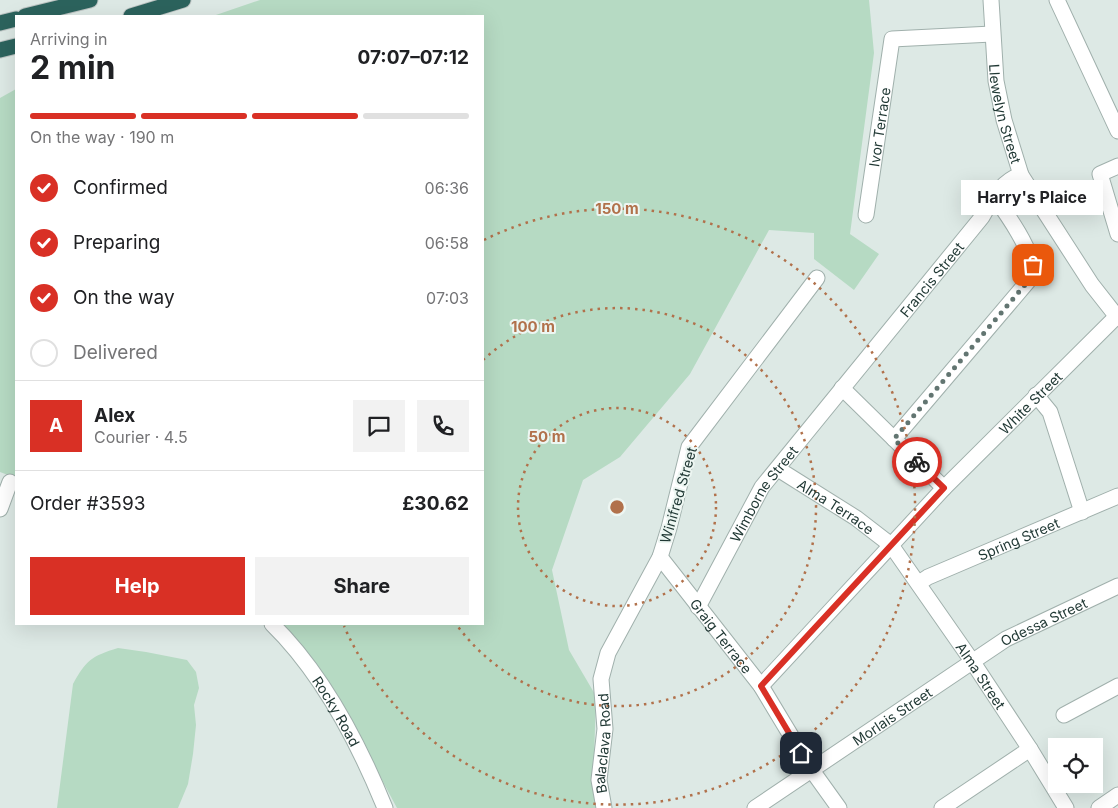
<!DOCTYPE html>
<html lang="en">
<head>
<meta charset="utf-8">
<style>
	:root { --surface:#fff; --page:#f2f2f2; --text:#202124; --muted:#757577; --line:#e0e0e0; --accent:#d93025 }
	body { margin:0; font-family:Inter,sans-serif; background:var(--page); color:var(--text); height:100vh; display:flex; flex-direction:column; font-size:19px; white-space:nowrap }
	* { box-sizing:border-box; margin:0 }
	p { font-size:16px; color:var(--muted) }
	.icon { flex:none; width:28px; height:28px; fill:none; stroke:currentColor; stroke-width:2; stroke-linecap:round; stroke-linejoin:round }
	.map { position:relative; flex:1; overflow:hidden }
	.details { position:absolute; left:15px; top:15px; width:469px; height:610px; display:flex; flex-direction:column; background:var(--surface); border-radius:0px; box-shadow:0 5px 20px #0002 }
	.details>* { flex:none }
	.tools { position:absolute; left:1048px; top:738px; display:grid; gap:10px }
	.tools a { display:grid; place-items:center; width:55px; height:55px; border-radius:0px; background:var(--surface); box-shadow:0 5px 20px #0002; font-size:25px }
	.pin { position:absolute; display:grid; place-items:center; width:42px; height:42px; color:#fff; margin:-21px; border-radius:10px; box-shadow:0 2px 8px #0006 }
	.courier { position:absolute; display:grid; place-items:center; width:50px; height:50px; margin:-25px; border:4px solid #d93025; border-radius:50%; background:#fff; color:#222; box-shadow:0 1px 6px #0007 }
	.bubble { position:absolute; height:35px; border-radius:0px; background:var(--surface); box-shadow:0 5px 20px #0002; font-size:16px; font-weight:700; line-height:35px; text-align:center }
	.overview em { font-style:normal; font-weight:700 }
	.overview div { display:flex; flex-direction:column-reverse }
	.overview { display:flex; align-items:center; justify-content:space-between; height:85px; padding:0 15px }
	h1 { font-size:32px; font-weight:700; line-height:38px }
	.bar { display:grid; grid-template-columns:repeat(4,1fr); gap:8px 5px; align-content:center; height:60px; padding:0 15px }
	.bar i { height:6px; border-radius:4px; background:var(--line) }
	.bar .active { background:var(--accent) }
	.bar p { grid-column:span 4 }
	.line { display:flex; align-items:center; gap:12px; padding:0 15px; border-top:1px solid var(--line) }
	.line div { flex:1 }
	.round { display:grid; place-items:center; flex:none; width:52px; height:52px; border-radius:0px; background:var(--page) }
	ol { padding:0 15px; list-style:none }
	li { display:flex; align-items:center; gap:15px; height:55px }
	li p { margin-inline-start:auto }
	li .icon { padding:5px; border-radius:50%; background:var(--accent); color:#fff; stroke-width:4 }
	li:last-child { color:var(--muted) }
	li i { width:28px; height:28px; border:2px solid var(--line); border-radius:50% }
	.action { display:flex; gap:10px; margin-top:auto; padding:10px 15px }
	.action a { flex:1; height:58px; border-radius:0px; background:var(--accent); color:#fff; font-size:20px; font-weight:700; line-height:58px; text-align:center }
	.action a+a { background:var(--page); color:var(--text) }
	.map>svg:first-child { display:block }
	.green { fill:#b6dac3 }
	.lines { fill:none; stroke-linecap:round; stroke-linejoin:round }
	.minor-casing { stroke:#a0b0ac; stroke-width:17 }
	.highway-casing { stroke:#bcc3c2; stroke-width:17 }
	.minor { stroke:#fff; stroke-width:15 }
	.highway { stroke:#2c635d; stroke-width:15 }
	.done { stroke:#627571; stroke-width:5; stroke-dasharray:0 9 }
	.route { stroke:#d93025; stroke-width:6 }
	.ring { fill:none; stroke:#b1714b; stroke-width:2.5; stroke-dasharray:2.5 5 }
	.labels { text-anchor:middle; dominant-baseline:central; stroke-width:4; stroke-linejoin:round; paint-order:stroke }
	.street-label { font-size:14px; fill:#1f3733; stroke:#edf6f2 }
	.centre { fill:#b1714b; stroke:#edf6f2; stroke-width:2.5 }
	.ring-label { font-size:15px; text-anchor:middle; font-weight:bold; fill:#b1714b; stroke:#edf6f2; stroke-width:4; stroke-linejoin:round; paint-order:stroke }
</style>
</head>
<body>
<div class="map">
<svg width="1118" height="808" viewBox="0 0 1118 808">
	<rect width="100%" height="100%" fill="#dde9e5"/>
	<g class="green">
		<polygon points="260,0 869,0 874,53 850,234 879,254 854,290 814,259 814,233 769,230 690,374 620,457 583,480 552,570 569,650 596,696 593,791 596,808 397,808 333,689 283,624 482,624 482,16 213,16"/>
		<polygon points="16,89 16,478 0,472 0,98"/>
		<path d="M 118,648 L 146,652 L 187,660 L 196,672 L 199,688 L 194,705 L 196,725 L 193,754 L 188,784 L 178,808 L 57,808 L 73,684 C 86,660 92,656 118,648 Z"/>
	</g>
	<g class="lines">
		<g class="minor-casing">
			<g id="minor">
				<path id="s1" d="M 991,0 L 996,81 L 1004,120 L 1021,175 L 1092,285 L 1118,318"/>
				<polyline points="1057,0 1118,131"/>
				<polyline points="1118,166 1100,174 1118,234"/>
				<path id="s2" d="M 866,215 L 892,39 L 992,34"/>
				<polyline points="842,388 944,488"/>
				<polyline points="1036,395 1050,412 1082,512"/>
				<path d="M 894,439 L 1035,273 C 1030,247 1009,217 994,196"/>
				<path id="s3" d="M 778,469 L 856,518 L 891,545 L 972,661 L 1030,749 L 1066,808"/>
				<polyline points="0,509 10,482"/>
				<path id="s4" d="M 660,557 L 761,686 L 811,769 L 839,808"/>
				<path id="s5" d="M 919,583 L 928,577 L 1118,496"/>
				<path id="s6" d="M 698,607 L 762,487 L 982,217 C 992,200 1001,181 1021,175"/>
				<path id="s7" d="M 272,624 C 322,673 359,744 385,808"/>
				<path id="s8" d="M 761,686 L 944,488 L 1117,316"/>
				<polyline points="1064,715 1118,686"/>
				<path id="s9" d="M 604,808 L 599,780 L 605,729 L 601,679 L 608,653 L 660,557 L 669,528 L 689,447 L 817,278"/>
				<path id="s10" d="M 755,808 L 1006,639 L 1118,586"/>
				<polyline points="942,808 1030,749"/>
				<polyline points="1099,808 1118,795"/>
			</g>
		</g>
		<g class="highway-casing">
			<g id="highway">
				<polyline points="25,16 90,0"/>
				<polyline points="131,16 183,0"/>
				<polyline points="0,23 16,19"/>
				<polyline points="0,50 16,46"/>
			</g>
		</g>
		<use href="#minor" class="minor"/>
		<use href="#highway" class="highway"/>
	</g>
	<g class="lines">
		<polyline class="done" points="917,462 894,439 1035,273 1033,265"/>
		<polyline class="route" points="801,753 761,686 944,488 917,462"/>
	</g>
	<g class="ring">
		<circle cx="617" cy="507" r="99"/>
		<path d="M483 360A199 199 0 1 1 456 624"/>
		<path d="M484 240A298 298 0 1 1 344 626"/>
	</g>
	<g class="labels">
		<g class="street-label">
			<text stroke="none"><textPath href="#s1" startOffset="115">Llewelyn Street</textPath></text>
			<text stroke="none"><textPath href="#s2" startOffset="89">Ivor Terrace</textPath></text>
			<text stroke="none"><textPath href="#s6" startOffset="404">Francis Street</textPath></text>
			<text stroke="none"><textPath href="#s8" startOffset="391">White Street</textPath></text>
			<text stroke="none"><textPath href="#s6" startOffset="131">Wimborne Street</textPath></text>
			<text transform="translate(678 495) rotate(-74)">Winifred Street</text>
			<text stroke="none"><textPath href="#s3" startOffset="69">Alma Terrace</textPath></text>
			<text stroke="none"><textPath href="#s5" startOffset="109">Spring Street</textPath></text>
			<text stroke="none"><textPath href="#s10" startOffset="344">Odessa Street</textPath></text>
			<text stroke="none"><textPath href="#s4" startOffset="100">Graig Terrace</textPath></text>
			<text stroke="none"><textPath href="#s3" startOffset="295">Alma Street</textPath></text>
			<text stroke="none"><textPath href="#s7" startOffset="109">Rocky Road</textPath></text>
			<text stroke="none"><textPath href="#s10" startOffset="165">Morlais Street</textPath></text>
			<text stroke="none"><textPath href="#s9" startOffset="65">Balaclava Road</textPath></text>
		</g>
	</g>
	<circle cx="617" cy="507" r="8" class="centre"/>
	<g class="ring-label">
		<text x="617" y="214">150 m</text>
		<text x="533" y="332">100 m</text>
		<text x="547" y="442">50 m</text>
	</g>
</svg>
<div class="tools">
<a><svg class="icon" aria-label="locate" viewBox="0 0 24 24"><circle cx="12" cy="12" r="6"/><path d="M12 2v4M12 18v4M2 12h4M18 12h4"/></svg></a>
</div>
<div class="pin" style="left:1033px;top:265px;background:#ea580c"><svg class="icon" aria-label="bag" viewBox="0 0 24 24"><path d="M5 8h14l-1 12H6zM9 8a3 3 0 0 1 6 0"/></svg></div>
<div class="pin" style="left:801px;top:753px;background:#1f2937"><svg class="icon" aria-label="home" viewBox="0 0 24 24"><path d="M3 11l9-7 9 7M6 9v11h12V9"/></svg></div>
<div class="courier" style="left:917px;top:462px"><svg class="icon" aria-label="bike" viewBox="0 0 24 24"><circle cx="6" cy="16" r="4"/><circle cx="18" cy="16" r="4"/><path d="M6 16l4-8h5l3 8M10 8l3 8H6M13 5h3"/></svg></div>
<div class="bubble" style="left:961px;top:180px;width:142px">Harry's Plaice</div>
<section class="details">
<div class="overview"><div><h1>2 min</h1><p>Arriving in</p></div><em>07:07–07:12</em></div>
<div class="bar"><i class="active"></i><i class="active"></i><i class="active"></i><i></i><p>On the way · 190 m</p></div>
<ol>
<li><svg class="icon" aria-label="check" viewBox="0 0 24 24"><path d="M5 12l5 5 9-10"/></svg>Confirmed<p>06:36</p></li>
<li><svg class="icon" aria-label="check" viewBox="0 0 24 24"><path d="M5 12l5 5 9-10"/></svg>Preparing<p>06:58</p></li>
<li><svg class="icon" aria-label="check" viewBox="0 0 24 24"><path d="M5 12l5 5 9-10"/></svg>On the way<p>07:03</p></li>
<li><i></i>Delivered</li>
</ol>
<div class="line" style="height:90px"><b class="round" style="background:var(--accent);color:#fff">A</b><div><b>Alex</b><p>Courier · 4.5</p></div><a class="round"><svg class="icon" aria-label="chat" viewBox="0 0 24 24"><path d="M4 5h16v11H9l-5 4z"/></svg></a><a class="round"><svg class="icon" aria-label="phone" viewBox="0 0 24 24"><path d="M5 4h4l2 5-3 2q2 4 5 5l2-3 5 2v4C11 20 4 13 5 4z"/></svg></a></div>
<div class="line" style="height:65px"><div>Order #3593</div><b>£30.62</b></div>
<div class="action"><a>Help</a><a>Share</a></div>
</section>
</div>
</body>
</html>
